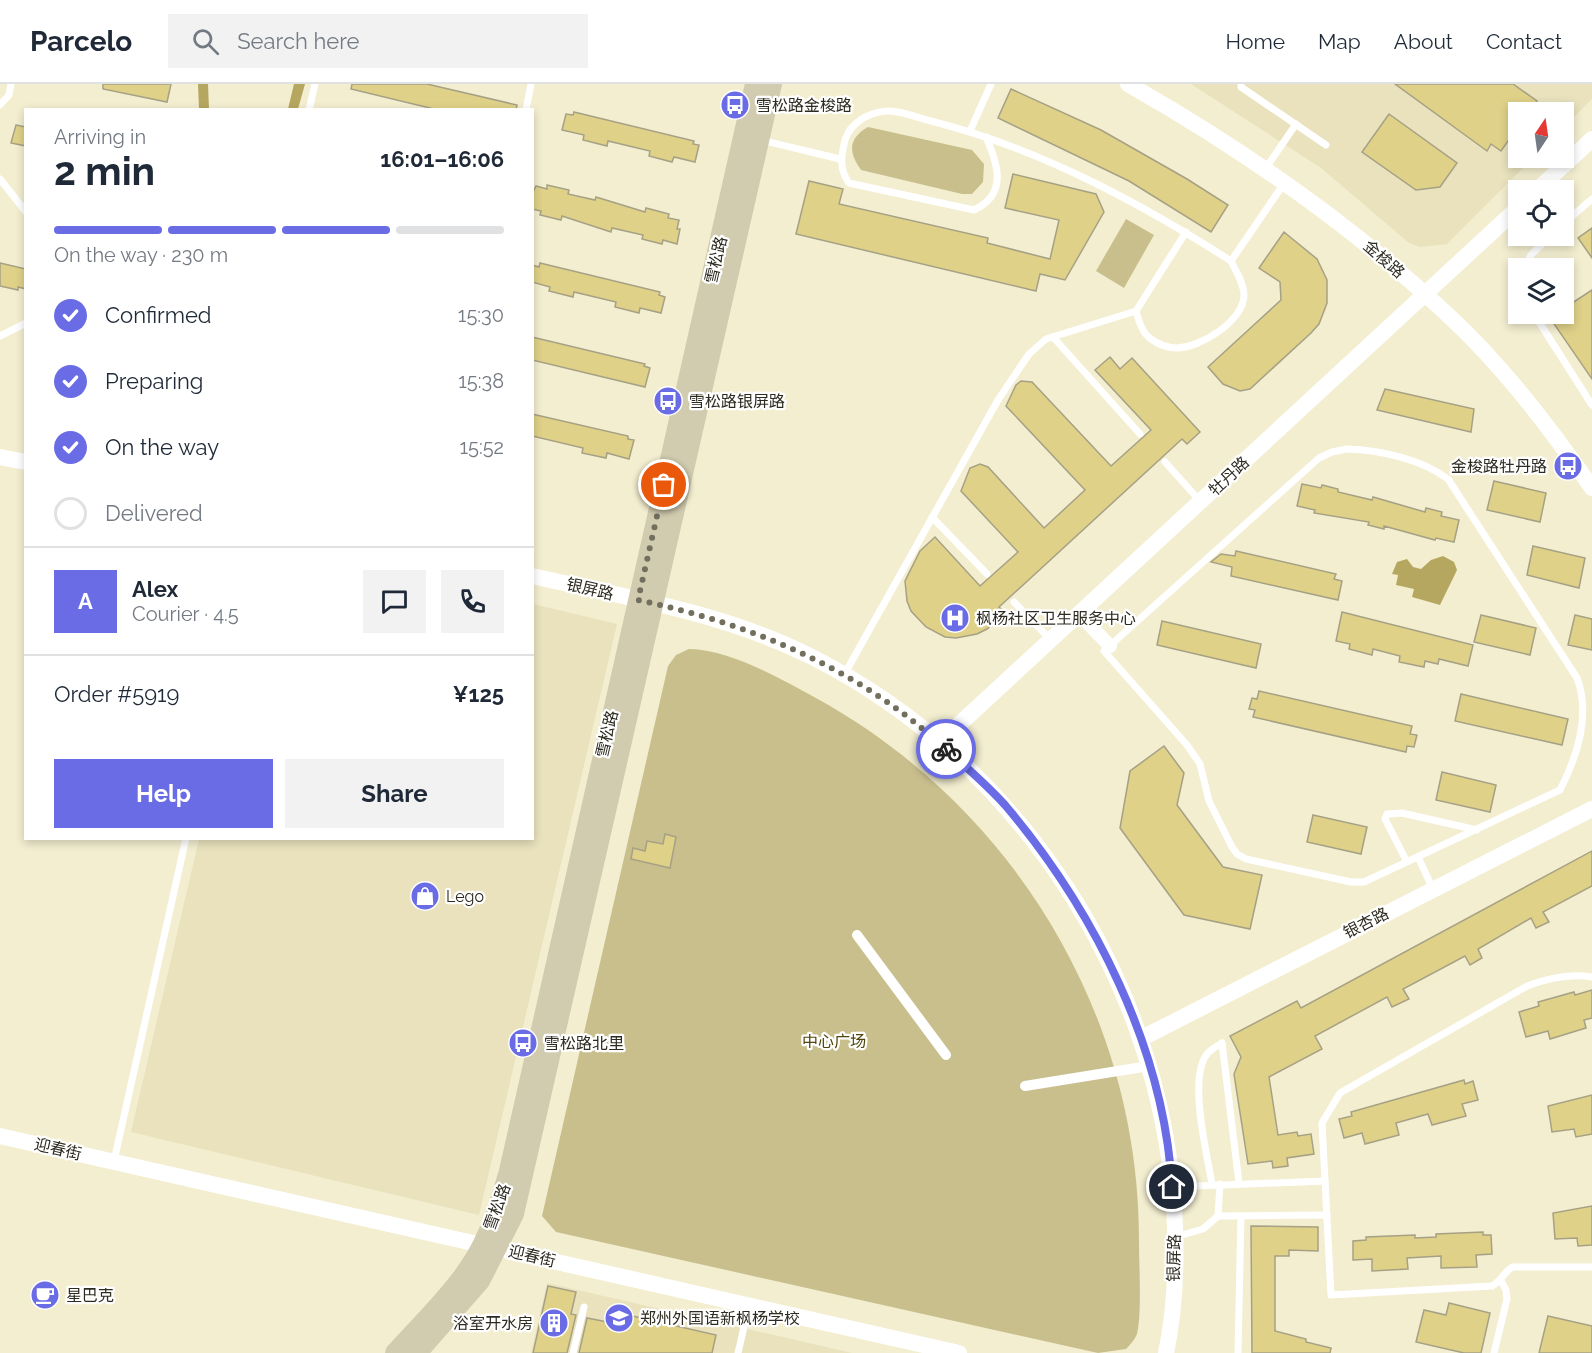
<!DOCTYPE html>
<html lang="en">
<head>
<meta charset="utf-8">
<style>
	:root { --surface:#fff; --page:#f2f2f3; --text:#1f2937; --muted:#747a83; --line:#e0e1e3; --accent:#6a6ce6 }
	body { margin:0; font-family:Raleway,"Noto Sans SC",sans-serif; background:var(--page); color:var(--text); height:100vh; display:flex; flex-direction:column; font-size:22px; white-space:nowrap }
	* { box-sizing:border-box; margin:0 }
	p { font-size:20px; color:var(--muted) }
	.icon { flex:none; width:33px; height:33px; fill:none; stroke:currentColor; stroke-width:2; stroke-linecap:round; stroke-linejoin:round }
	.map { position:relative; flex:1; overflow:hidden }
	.sheet { position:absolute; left:24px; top:24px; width:510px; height:732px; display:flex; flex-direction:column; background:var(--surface); border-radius:0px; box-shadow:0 3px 9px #0003 }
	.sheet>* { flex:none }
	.needle { width:39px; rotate:13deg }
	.buttons { position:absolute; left:1508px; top:18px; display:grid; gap:12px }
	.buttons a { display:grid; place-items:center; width:66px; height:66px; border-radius:0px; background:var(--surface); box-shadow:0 3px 9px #0003; font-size:30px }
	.pin { position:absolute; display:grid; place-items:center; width:51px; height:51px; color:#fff; margin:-26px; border:3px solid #fff; border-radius:50%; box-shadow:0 2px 6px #0007 }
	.courier { position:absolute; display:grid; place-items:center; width:60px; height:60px; margin:-30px; border:4px solid #6a6ce6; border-radius:50%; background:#fff; color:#222; box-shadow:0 2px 8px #0007 }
	.head em { font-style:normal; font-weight:700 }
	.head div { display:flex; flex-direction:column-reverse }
	.head { display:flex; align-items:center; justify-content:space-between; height:102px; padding:0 30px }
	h1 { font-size:39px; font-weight:700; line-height:45px }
	.bar { display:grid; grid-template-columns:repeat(4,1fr); gap:9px 6px; align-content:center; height:72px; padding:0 30px }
	.bar i { height:8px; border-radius:4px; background:var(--line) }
	.bar .on { background:var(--accent) }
	.bar p { grid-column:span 4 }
	.line { display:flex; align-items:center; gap:15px; padding:0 30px; border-top:2px solid var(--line) }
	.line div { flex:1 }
	.round { display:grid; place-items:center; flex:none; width:63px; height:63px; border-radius:0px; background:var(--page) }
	ol { padding:0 30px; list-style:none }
	li { display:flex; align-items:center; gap:18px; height:66px }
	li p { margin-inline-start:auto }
	li .icon { padding:6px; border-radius:50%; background:var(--accent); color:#fff; stroke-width:4 }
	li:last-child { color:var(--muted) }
	li i { width:33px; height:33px; border:3px solid var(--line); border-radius:50% }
	.cta { display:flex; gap:12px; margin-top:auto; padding:12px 30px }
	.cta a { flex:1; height:69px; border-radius:0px; background:var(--accent); color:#fff; font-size:24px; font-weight:700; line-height:69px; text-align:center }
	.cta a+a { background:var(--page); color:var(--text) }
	header { display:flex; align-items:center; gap:36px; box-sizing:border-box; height:84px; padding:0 30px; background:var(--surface); border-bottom:2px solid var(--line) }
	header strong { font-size:28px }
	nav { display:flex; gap:33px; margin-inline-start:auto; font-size:21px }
	.search { width:420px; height:54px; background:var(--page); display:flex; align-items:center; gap:15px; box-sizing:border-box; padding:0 21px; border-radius:0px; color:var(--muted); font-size:22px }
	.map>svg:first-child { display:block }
	.built { fill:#e9e2bd }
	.green { fill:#c9bf8d }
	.water { fill:#b5a75f }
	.building { fill:#dfd188; stroke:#a6a185; stroke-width:1.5 }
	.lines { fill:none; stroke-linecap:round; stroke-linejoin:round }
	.service { stroke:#fff; stroke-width:7 }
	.pedestrian { stroke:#fff; stroke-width:10 }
	.minor { stroke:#fff; stroke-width:14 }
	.tertiary { stroke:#fff; stroke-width:16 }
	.secondary { stroke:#d1ccaf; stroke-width:20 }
	.done { stroke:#726f5e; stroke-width:6; stroke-dasharray:0 10.8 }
	.route { stroke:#6a6ce6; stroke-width:8 }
	.labels { text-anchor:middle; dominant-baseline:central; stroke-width:4.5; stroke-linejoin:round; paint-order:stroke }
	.poi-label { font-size:16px; fill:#2d2b20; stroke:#fff; text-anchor:start }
	.street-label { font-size:16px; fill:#2d2b20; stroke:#fff }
	.park-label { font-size:16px; fill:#51470e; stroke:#fff }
</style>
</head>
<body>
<header>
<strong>Parcelo</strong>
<div class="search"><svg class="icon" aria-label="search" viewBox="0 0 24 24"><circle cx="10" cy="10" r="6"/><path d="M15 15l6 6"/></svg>Search here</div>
<nav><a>Home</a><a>Map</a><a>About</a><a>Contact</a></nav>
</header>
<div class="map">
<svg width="1592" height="1269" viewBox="0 0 1592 1269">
	<rect width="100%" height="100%" fill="#f3eed0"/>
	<g class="built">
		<polygon points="1191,0 1592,0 1592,15 1563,44 1563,28 1518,28 1518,74 1533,74 1447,160 1420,163 1409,159 1321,84"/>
		<polygon points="533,520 617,540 479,1131 131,1048 199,755 532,754"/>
		<polygon points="547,1199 852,1269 531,1269"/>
	</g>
	<g class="green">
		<path d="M 868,43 L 972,66 L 984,80 L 983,98 L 972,110 L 962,110 L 861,86 C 849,69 847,55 868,43 Z"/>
		<polygon points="1126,135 1154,151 1124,204 1096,187"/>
		<path d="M 689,565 C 732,566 778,594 816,614 C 1014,723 1140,932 1139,1158 C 1139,1182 1142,1229 1137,1250 C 1135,1255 1130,1261 1126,1265 L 1098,1269 L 556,1148 L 542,1132 L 668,582 L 676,571 Z"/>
	</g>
	<g class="water">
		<polygon points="198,0 208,0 209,25 199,25"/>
		<polygon points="294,0 305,0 298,25 288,25"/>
		<polygon points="1443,472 1454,478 1457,486 1440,521 1412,513 1414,505 1396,501 1398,491 1392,490 1397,478 1407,475 1413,483 1421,485 1431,476"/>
	</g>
	<g class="building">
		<polygon points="103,0 171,0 167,18 103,5"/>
		<polygon points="352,0 427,0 517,21 516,26 438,26 351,5"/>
		<polygon points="1395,0 1513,0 1537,17 1529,28 1518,28 1518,43 1501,67 1491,60 1487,67"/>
		<polygon points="1011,5 1101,46 1187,95 1228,121 1211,148 1129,97 998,34"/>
		<polygon points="574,28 694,57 693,60 699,61 695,78 674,73 672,78 649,72 650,67 608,57 607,62 583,56 584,51 562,46 566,30 573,31"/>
		<polygon points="1389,30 1457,79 1440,103 1416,106 1362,68"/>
		<polygon points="16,41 26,43 26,62 11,59"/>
		<polygon points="1013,90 1096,110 1104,128 1065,196 1040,190 1036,207 796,150 809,97 843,105 839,120 988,154 987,159 1050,175 1059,136 1005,124"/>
		<polygon points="547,101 569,106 568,110 595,116 596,113 645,128 646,124 669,130 668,134 679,136 677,145 680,145 677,160 663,156 662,160 642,155 643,151 612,144 611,148 562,132 561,136 540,131 541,127 532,125 532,110 536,102 547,105"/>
		<polygon points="1592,144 1592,174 1578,154"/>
		<polygon points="1284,148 1317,175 1327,196 1327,219 1319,240 1311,249 1250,305 1240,307 1223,300 1208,283 1281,216 1280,198 1259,184"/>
		<polygon points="0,179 26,185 26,205 18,203 18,206 0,202"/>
		<polygon points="540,179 660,208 659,211 665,213 661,229 640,224 639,229 615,223 616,218 574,208 573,213 549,207 550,203 532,198 532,181 539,183"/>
		<polygon points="1592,206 1592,295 1550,234 1563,230 1563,225"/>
		<polygon points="532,253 645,280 644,282 650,284 645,303 532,276"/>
		<polygon points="1110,273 1120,285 1132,274 1200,348 1187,360 1182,355 999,523 1005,529 987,545 977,550 956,554 945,553 926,543 911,527 907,517 905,497 920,467 935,453 980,502 1018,468 961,407 970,384 980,380 988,383 1044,444 1085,406 1006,322 1016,301 1021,297 1032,298 1111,382 1151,346 1095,286"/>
		<polygon points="1385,305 1474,325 1471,348 1377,326"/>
		<polygon points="532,330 628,352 628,355 634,356 629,375 607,369 606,374 582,369 583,364 532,352"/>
		<polygon points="1494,397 1546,409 1540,438 1487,426"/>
		<polygon points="1302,400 1321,404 1322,401 1338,405 1338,408 1372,416 1373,413 1425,428 1426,424 1442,428 1441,432 1459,436 1454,458 1436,454 1435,456 1384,442 1384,445 1368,441 1369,438 1314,429 1315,426 1297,422"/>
		<polygon points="1533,462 1585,474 1579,504 1527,491"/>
		<polygon points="1236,467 1336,490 1334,495 1342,497 1338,516 1231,492 1232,483 1211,478 1221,470 1235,472"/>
		<polygon points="1342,528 1473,561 1468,582 1439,575 1438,580 1425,577 1424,583 1399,578 1400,572 1373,565 1372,571 1349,565 1350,560 1336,557"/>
		<polygon points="1481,531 1536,544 1530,571 1474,558"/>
		<polygon points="1575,531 1592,535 1592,566 1568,561"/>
		<polygon points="1162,537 1261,560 1256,584 1157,561"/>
		<polygon points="1259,607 1412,642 1410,650 1417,651 1414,663 1407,662 1406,668 1253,633 1255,626 1249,625 1252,614 1257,615"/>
		<polygon points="1461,610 1568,635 1562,661 1455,637"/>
		<polygon points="1164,662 1184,689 1177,721 1223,783 1262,791 1250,845 1184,831 1120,744 1130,687"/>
		<polygon points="1442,688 1496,701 1490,728 1436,716"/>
		<polygon points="1313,731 1367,743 1361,770 1307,758"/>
		<polygon points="665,750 676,753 670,784 631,775 633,764 645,767 647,757 663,760"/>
		<polygon points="1592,767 1592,802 1543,828 1549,838 1536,844 1531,834 1478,865 1482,874 1470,881 1465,872 1403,905 1409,915 1392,923 1387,913 1315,952 1322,965 1269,993 1278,1051 1297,1048 1298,1052 1311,1050 1314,1070 1287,1074 1288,1082 1273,1084 1272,1077 1248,1080 1234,990 1241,973 1230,952 1297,917 1301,924"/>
		<polygon points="1592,906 1592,934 1584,936 1586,944 1550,955 1548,947 1526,953 1519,928 1539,922 1538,918 1574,908 1575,911"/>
		<polygon points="1464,996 1465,1000 1473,997 1478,1016 1462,1020 1466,1032 1432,1041 1428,1030 1396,1039 1399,1051 1365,1060 1362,1049 1344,1054 1339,1035 1352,1032 1351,1028"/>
		<polygon points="1592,1011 1592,1050 1576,1053 1574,1045 1552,1048 1548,1022"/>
		<polygon points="1592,1122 1592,1161 1578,1162 1577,1154 1555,1155 1553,1129"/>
		<polygon points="1251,1142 1318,1143 1318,1167 1289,1166 1289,1172 1275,1172 1275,1247 1306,1255 1306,1258 1331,1264 1330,1269 1252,1269"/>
		<polygon points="1483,1148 1483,1151 1491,1151 1492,1170 1476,1171 1477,1183 1441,1184 1441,1172 1407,1174 1408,1185 1372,1187 1372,1175 1353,1176 1353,1157 1366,1156 1366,1153 1415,1151 1415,1154 1436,1153 1436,1150"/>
		<polygon points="548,1202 576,1208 571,1230 576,1231 567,1269 533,1269"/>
		<polygon points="1449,1219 1490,1229 1481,1269 1464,1269 1416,1258 1424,1226 1446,1231"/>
		<polygon points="615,1228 716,1251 712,1269 579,1269 587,1234 612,1239"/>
		<polygon points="1548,1232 1592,1242 1592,1269 1539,1269"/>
	</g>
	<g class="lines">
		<g class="service">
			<polyline points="1241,0 1241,3 1326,61"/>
			<polyline points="0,21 9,11 11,0"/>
			<polyline points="309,26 315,0"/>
			<polyline points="526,26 531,0"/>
			<polyline points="970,47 991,0"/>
			<path d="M 986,53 C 998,80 1008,110 974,126 L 849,99 C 839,85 841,73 845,56 C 850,39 869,28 887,27 C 900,26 918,34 931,37 C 1038,64 1139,118 1231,177 L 1285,98"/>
			<polyline points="761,56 840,75"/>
			<polyline points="1266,84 1296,40"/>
			<polyline points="0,95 26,128"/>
			<polyline points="1563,140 1592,115"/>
			<polyline points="1525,184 1531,171 1550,152"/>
			<path d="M 1136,227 C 1139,237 1142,249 1151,255 C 1157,260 1168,264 1176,264 C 1200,264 1244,237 1244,211 C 1244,199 1236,188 1231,177"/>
			<polyline points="1534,230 1592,321"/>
			<polyline points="0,252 26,239"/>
			<polyline points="1053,253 1140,350"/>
			<path d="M 1347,365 C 1380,366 1421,375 1448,395 L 1577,594 C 1591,631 1578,671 1560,706 L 1364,798 L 1351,798 L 1246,775 L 1237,770 L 1232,763 L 1209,717 L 1200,680 L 1187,661 L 1104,567 L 1319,374 L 1332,368 Z"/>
			<polyline points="1165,378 1200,417"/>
			<polyline points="932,433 987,490"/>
			<polyline points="1014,518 1050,555"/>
			<polyline points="844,591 998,316 1029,270 1046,255 1136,227 1186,148"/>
			<polyline points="1418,773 1433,805"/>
			<polyline points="1407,778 1385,735 1387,730 1402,729 1477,746"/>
			<path d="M 1592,893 C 1569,889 1548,894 1527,902 L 1340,1009 L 1322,1039 L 1331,1211 L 1492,1202 C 1502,1197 1504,1187 1513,1183 L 1592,1183"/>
			<polyline points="1222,959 1239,1099"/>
			<polyline points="114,1077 186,754"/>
			<path d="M 1212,1100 C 1207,1070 1188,994 1207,970 C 1210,966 1217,962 1222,959"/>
			<polyline points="1172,1103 1325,1097"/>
			<polyline points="1218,1132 1327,1131"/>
			<polyline points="1175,1153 1203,1145 1218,1132 1220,1100"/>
			<polyline points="573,1269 584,1223"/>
			<polyline points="738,1269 749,1221"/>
			<polyline points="1238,1269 1241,1132"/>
			<polyline points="1494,1269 1507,1215 1506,1206 1501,1197"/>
		</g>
		<g class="pedestrian">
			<polyline points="857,851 946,971"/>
			<polyline points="1025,1002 1149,982"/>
		</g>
		<polyline class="minor" points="1079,530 1110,562"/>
		<g class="tertiary">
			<path d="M 1128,0 C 1244,66 1352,141 1449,232 C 1503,282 1550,344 1592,404"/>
			<polyline points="1537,106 1592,55"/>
			<polyline points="0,373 26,378"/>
			<path d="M 532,492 C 628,514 726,529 814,574 C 1019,678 1159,894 1174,1122 C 1177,1171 1176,1222 1166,1269"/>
			<polyline points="939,659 1518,124"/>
			<polyline points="1140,955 1592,725"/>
			<polyline points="0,1052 959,1269"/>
		</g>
		<g class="secondary">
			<path d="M 395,1269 C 419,1242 448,1215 468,1185 C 489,1155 499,1121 509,1087 L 755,0"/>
			<polyline points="417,1269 480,1197 514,1130 772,0"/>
		</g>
	</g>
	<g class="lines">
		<path class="done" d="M 664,401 L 638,516 C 752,540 859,585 946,665"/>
		<path class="route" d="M 946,665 C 966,683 987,701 1005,721 C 1094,826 1164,964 1172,1103"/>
	</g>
	<defs>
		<g id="bus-disc" transform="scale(1.5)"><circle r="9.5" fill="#6a6ce6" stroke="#fff"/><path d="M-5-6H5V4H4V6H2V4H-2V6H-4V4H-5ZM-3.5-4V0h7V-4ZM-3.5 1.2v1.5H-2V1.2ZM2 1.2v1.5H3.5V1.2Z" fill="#fff"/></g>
		<g id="hospital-disc" transform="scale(1.5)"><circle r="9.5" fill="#6a6ce6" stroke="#fff"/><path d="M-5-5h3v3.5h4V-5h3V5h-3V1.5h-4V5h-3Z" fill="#fff"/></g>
		<g id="shop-disc" transform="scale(1.5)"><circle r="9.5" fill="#6a6ce6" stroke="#fff"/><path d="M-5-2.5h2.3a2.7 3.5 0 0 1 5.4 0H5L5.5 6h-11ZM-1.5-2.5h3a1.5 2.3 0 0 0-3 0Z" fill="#fff"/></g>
		<g id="cafe-disc" transform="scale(1.5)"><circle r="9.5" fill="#6a6ce6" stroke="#fff"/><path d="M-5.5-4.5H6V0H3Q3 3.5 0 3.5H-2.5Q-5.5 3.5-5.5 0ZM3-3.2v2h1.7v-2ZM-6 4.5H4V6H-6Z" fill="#fff"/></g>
		<g id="school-disc" transform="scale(1.5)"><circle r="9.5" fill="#6a6ce6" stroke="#fff"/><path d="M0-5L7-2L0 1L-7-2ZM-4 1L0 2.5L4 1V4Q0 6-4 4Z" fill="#fff"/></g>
		<g id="building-disc" transform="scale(1.5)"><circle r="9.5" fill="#6a6ce6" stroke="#fff"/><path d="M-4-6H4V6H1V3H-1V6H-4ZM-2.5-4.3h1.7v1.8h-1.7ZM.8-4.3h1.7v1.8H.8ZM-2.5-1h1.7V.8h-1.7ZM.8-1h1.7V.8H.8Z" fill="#fff"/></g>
	</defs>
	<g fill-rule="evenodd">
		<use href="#bus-disc" x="735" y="21"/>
		<use href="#bus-disc" x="668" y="317"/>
		<use href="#bus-disc" x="1568" y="382"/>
		<use href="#hospital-disc" x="955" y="534"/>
		<use href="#shop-disc" x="425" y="812"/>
		<use href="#bus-disc" x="523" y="959"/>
		<use href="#cafe-disc" x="45" y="1211"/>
		<use href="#school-disc" x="619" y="1234"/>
		<use href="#building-disc" x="554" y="1239"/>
	</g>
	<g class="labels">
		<g class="poi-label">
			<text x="756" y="21">雪松路金梭路</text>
			<text x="689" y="317">雪松路银屏路</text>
			<text x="1547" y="382" text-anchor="end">金梭路牡丹路</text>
			<text x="976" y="534">枫杨社区卫生服务中心</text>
			<text x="446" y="812">Lego</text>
			<text x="544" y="959">雪松路北里</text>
			<text x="66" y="1211">星巴克</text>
			<text x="640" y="1234">郑州外国语新枫杨学校</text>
			<text x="533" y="1239" text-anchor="end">浴室开水房</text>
		</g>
		<g class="street-label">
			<text transform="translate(1384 175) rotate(41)">金梭路</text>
			<text transform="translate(716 176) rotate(-77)">雪松路</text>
			<text transform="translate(1229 392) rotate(-43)">牡丹路</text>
			<text transform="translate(590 505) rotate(13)">银屏路</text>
			<text transform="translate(607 650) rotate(-77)">雪松路</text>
			<text transform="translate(1366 839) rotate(-27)">银杏路</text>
			<text transform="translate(58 1065) rotate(13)">迎春街</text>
			<text transform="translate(497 1123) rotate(-70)">雪松路</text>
			<text transform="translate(532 1172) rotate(13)">迎春街</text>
			<text transform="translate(1174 1174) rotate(-89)">银屏路</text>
		</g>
		<g class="park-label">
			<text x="834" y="957">中心广场</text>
		</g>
	</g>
</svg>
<div class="buttons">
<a><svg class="needle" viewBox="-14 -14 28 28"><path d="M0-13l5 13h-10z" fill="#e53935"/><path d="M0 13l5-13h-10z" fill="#747a83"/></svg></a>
<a><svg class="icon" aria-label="locate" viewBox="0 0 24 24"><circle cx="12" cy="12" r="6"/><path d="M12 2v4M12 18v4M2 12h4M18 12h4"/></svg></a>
<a><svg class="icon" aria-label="layers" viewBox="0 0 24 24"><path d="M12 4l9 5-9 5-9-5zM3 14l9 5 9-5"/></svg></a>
</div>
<div class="pin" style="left:664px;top:401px;background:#ea580c"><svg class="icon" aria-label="bag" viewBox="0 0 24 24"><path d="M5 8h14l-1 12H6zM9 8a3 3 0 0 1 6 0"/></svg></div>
<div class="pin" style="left:1172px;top:1103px;background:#1f2937"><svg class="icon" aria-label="home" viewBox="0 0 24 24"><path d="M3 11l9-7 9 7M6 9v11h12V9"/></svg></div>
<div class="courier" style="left:946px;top:665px"><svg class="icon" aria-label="bike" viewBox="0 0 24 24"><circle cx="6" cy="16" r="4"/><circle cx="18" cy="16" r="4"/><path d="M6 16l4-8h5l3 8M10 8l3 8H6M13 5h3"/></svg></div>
<section class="sheet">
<div class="head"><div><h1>2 min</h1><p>Arriving in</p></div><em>16:01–16:06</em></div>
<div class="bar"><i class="on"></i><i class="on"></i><i class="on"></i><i></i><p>On the way · 230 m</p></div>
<ol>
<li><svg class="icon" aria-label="check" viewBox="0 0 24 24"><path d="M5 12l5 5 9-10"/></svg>Confirmed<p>15:30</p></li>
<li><svg class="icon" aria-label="check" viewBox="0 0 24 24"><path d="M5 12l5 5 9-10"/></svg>Preparing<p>15:38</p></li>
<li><svg class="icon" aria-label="check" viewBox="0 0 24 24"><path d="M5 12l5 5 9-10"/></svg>On the way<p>15:52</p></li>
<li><i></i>Delivered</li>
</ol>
<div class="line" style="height:108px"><b class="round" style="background:var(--accent);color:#fff">A</b><div><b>Alex</b><p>Courier · 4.5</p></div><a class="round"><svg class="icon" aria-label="chat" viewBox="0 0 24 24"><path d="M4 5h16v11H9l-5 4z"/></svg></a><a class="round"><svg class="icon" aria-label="phone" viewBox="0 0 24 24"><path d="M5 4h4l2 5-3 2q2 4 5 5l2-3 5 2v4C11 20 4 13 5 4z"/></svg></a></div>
<div class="line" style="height:78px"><div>Order #5919</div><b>¥125</b></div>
<div class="cta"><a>Help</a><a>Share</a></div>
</section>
</div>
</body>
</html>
